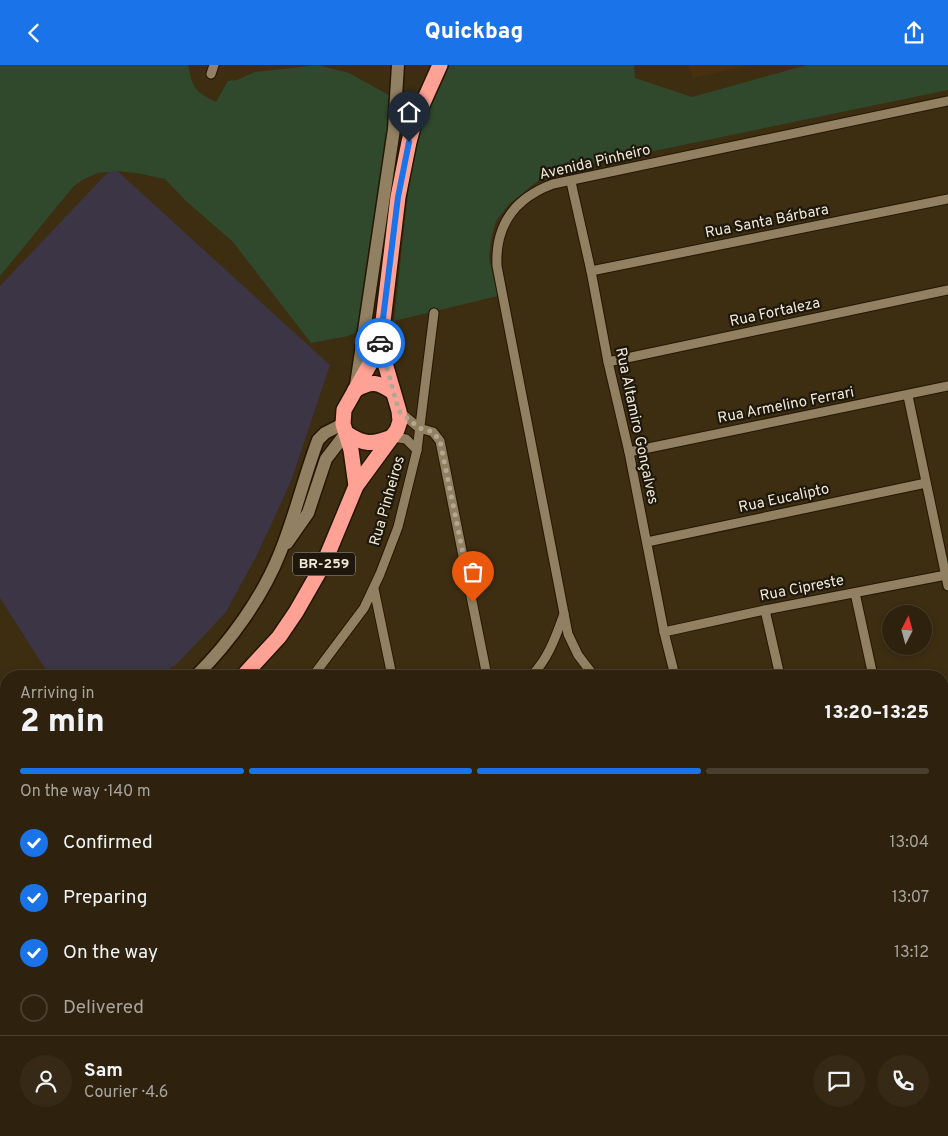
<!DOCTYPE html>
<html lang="en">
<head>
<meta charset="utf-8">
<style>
	:root { --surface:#2e220e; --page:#362a17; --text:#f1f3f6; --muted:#a7a49e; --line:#493f2e; --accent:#1a73e8 }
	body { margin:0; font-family:Overpass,sans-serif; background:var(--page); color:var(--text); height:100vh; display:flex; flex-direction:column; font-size:19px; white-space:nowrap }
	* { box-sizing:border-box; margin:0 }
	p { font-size:16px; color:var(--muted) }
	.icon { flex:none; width:28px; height:28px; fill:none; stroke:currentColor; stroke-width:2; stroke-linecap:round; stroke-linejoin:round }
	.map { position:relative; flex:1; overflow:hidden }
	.panel { position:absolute; left:0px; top:605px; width:949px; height:466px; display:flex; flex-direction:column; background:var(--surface); border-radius:20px 20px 0 0; box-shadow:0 2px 8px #0003,0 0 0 1px var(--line) }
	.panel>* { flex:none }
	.needle { width:32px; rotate:6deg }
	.controls { position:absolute; left:882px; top:540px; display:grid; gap:10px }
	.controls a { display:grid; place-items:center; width:50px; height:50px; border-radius:50%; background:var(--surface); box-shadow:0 2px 8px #0003,0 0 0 1px var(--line); font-size:25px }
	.pin { position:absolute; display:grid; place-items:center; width:42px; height:42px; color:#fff; margin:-51px -21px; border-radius:50% 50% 50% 0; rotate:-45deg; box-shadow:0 0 5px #0007 }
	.pin .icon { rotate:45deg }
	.courier { position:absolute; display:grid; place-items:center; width:50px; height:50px; margin:-25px; border:4px solid #1a73e8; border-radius:50%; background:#fff; color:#222; box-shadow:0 1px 6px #0007 }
	.headline em { font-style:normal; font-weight:800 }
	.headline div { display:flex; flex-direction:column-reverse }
	.headline { display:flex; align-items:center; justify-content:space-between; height:85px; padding:0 20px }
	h1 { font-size:32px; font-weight:800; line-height:38px }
	.bar { display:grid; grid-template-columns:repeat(4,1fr); gap:8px 5px; align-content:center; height:60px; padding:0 20px }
	.bar i { height:6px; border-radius:4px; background:var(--line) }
	.bar .current { background:var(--accent) }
	.bar p { grid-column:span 4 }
	.line { display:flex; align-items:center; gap:12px; padding:0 20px; border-top:1px solid var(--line) }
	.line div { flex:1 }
	.round { display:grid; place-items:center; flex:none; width:52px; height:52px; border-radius:26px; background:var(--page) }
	ol { padding:0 20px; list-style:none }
	li { display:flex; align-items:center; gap:15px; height:55px }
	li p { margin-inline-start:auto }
	li .icon { padding:5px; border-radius:50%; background:var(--accent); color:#fff; stroke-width:4 }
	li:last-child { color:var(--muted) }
	li i { width:28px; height:28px; border:2px solid var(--line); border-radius:50% }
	header { display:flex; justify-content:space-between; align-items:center; height:65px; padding:0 20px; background:var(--accent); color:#fff; font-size:22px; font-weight:800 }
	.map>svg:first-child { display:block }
	.built { fill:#45320d }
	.industrial { fill:#3b3545 }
	.green { fill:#30482b }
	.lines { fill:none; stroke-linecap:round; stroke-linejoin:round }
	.stream { stroke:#07262c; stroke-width:3 }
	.street-casing { stroke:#241600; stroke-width:11 }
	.secondary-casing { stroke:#241600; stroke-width:15 }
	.highway-casing { stroke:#241600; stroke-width:18 }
	.street { stroke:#918061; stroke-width:9 }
	.secondary { stroke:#918061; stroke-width:12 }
	.highway { stroke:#ffa194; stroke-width:15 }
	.done { stroke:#b2a792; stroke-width:5; stroke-dasharray:0 9 }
	.route { stroke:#1a73e8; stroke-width:6 }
	.labels { text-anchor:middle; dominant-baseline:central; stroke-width:4.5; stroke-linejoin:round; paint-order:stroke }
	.shield { fill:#1e180c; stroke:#b2aa9a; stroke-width:1 }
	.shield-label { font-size:14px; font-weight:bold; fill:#f1e8d7 }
	.street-label { font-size:15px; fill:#f1e8d7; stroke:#1e180c }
</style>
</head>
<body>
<header><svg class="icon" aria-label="back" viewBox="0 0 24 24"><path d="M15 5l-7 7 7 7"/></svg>Quickbag<svg class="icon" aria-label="share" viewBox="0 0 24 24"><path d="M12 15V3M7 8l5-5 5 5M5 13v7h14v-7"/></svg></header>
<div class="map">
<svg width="948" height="1071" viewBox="0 0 948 1071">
	<rect width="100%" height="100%" fill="#3d2e12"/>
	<polygon class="built" points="689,0 749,0 693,13"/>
	<polygon class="industrial" points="113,102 330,300 291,416 258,488 226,547 177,599 159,611 50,611 0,533 0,221"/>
	<g class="green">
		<path d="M 0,0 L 188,0 C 193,23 194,26 216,37 L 228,16 L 237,15 L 255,7 L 318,0 L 349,8 L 396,34 L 395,38 L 403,55 L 392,98 L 380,183 L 371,264 L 369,268 L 360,266 L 348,271 L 311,278 L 233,177 L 186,136 L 165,114 L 136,108 L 117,106 L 98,108 L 82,115 L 73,122 L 0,211 Z"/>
		<polygon points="445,0 634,0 635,13 692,32 807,0 948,0 948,25 548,108 509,139 496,156 491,174 489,193 498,231 394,256 410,109 425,43"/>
		<polygon points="0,670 2,670 6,682 6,742 0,744"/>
		<polygon points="943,868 948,882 948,1071 332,1071 333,1065 942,1065"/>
	</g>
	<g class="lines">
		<polyline class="stream" points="420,1071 422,1065"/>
		<g class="street-casing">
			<g id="street">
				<polyline points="211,9 214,0"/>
				<polyline points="571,117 591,206 608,297 629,387 664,567 675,611"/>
				<polyline points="591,206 948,134"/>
				<polyline points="608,297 948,225"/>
				<polyline points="908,331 948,521"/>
				<polyline points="399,346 419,363 433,367 440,376 487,611"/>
				<polyline points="392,372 406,374 417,385"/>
				<polyline points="629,387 948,321"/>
				<polyline points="647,477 926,418"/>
				<polyline points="374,524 392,611"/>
				<polyline points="855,528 873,611"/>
				<polyline points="765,545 780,611"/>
				<polyline points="664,567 765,545 946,510"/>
				<polyline points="313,611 364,543 380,509 398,462 417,385 434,248"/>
				<path d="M 531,611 C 548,595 556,571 564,549"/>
				<path d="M 594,611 L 578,590 L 568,569 L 497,201 C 495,159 515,133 553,119 L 948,36"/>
				<polyline points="0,782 6,780"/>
				<polyline points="0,821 6,813"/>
				<polyline points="942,830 948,832"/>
				<polyline points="942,849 948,865"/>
				<polyline points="0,934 6,947"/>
				<polyline points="130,1065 130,1071"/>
				<polyline points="70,1071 76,1065"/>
				<polyline points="267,1071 282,1065"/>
			</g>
		</g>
		<g class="secondary-casing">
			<g id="secondary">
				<polyline points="356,320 394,64 398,0"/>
				<polyline points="287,478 308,448 326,394 346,368"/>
				<path d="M 196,611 C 230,577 262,533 280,488 C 295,451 304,412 318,375 L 325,368 L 343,359"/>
				<polyline points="0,634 6,643"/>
			</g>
		</g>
		<g class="highway-casing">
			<g id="highway">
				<path d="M 355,325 C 372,315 378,317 393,327"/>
				<path d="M 346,368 C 364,380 372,380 392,372"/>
				<polyline points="356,421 351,385 343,359 344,345 380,281 398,132 409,77 414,58 440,0"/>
				<polyline points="243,611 279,572 296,547 324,498 356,421 397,365 400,356 399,346 380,281"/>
				<polyline points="0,755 6,753"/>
			</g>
		</g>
		<use href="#street" class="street"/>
		<use href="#secondary" class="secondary"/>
		<use href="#highway" class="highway"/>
	</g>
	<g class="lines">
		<polyline class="done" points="380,278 399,346 419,363 433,367 440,376 473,537"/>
		<polyline class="route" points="380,278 398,132 409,77"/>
	</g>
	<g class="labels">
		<rect class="shield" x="293" y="487.5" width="62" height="23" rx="4"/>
		<g class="shield-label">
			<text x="324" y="499">BR-259</text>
		</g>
		<g class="street-label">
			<text transform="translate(595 98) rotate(-13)">Avenida Pinheiro</text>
			<text transform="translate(767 157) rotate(-11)">Rua Santa Bárbara</text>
			<text transform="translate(775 248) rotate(-12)">Rua Fortaleza</text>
			<text transform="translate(786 341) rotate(-11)">Rua Armelino Ferrari</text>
			<text transform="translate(636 361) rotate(78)">Rua Altamiro Gonçalves</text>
			<text transform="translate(784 434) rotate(-12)">Rua Eucalipto</text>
			<text transform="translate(388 436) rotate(-74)">Rua Pinheiros</text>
			<text transform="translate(802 524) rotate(-11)">Rua Cipreste</text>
		</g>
	</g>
</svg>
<div class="controls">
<a><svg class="needle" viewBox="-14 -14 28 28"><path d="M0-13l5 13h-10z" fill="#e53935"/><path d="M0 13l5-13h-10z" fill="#a7a49e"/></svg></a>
</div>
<div class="pin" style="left:473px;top:537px;background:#ea580c"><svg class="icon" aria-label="bag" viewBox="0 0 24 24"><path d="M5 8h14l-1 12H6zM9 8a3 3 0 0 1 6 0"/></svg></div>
<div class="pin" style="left:409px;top:77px;background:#1f2937"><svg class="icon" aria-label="home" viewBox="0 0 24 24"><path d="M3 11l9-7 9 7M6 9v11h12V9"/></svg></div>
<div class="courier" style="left:380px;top:278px"><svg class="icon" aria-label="car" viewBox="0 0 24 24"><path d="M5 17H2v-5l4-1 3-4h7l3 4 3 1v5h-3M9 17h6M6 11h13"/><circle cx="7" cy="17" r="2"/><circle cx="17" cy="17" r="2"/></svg></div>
<section class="panel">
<div class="headline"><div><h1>2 min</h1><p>Arriving in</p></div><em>13:20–13:25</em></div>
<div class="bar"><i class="current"></i><i class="current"></i><i class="current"></i><i></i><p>On the way · 140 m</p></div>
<ol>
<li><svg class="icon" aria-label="check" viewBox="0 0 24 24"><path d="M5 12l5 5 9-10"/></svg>Confirmed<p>13:04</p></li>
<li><svg class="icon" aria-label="check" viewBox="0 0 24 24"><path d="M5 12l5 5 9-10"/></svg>Preparing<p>13:07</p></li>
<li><svg class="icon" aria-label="check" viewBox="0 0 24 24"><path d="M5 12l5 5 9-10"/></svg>On the way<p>13:12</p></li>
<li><i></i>Delivered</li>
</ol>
<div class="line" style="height:90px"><a class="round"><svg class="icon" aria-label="person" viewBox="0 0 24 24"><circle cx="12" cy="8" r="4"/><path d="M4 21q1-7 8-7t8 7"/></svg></a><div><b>Sam</b><p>Courier · 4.6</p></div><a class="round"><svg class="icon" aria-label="chat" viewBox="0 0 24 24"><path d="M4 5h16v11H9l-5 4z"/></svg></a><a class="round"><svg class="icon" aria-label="phone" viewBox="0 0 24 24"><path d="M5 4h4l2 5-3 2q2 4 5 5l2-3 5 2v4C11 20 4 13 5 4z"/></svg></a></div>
</section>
</div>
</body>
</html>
